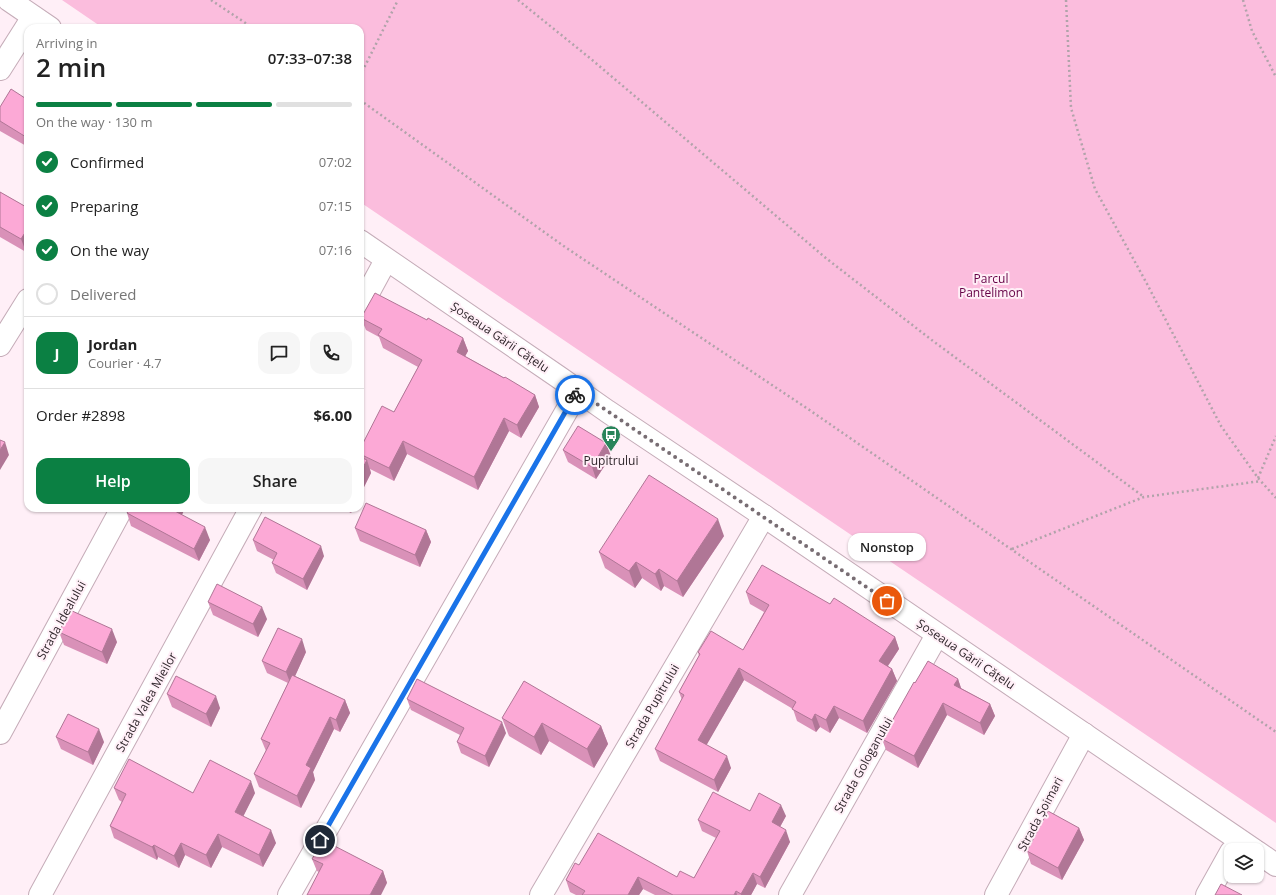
<!DOCTYPE html>
<html lang="en">
<head>
<meta charset="utf-8">
<style>
	:root { --surface:#fff; --page:#f6f6f6; --text:#222; --muted:#767676; --line:#e0e0e0; --accent:#0b8043 }
	body { margin:0; font-family:"Open Sans",sans-serif; background:var(--page); color:var(--text); height:100vh; display:flex; flex-direction:column; font-size:15px; white-space:nowrap }
	* { box-sizing:border-box; margin:0 }
	p { font-size:13px; color:var(--muted) }
	.icon { flex:none; width:22px; height:22px; fill:none; stroke:currentColor; stroke-width:2; stroke-linecap:round; stroke-linejoin:round }
	.map { position:relative; flex:1; overflow:hidden }
	.details { position:absolute; left:24px; top:24px; width:340px; height:488px; display:flex; flex-direction:column; background:var(--surface); border-radius:12px; box-shadow:0 1px 3px #0004 }
	.details>* { flex:none }
	.buttons { position:absolute; left:1224px; top:843px; display:grid; gap:8px }
	.buttons a { display:grid; place-items:center; width:40px; height:40px; border-radius:8px; background:var(--surface); box-shadow:0 1px 3px #0004; font-size:20px }
	.pin { position:absolute; display:grid; place-items:center; width:34px; height:34px; color:#fff; margin:-17px; border:2px solid #fff; border-radius:50%; box-shadow:0 1px 4px #0007 }
	.courier { position:absolute; display:grid; place-items:center; width:40px; height:40px; margin:-20px; border:3px solid #1a73e8; border-radius:50%; background:#fff; color:#222; box-shadow:0 1px 5px #0007 }
	.bubble { position:absolute; height:28px; border-radius:12px; background:var(--surface); box-shadow:0 1px 3px #0004; font-size:13px; font-weight:600; line-height:28px; text-align:center }
	.headline em { font-style:normal; font-weight:600 }
	.headline div { display:flex; flex-direction:column-reverse }
	.headline { display:flex; align-items:center; justify-content:space-between; height:68px; padding:0 12px }
	h1 { font-size:26px; font-weight:600; line-height:30px }
	.bar { display:grid; grid-template-columns:repeat(4,1fr); gap:6px 4px; align-content:center; height:48px; padding:0 12px }
	.bar i { height:5px; border-radius:3px; background:var(--line) }
	.bar .current { background:var(--accent) }
	.bar p { grid-column:span 4 }
	.line { display:flex; align-items:center; gap:10px; padding:0 12px; border-top:1px solid var(--line) }
	.line div { flex:1 }
	.round { display:grid; place-items:center; flex:none; width:42px; height:42px; border-radius:12px; background:var(--page) }
	ol { padding:0 12px; list-style:none }
	li { display:flex; align-items:center; gap:12px; height:44px }
	li p { margin-inline-start:auto }
	li .icon { padding:4px; border-radius:50%; background:var(--accent); color:#fff; stroke-width:4 }
	li:last-child { color:var(--muted) }
	li i { width:22px; height:22px; border:2px solid var(--line); border-radius:50% }
	.primary-button { display:flex; gap:8px; margin-top:auto; padding:8px 12px }
	.primary-button a { flex:1; height:46px; border-radius:12px; background:var(--accent); color:#fff; font-size:16px; font-weight:600; line-height:46px; text-align:center }
	.primary-button a+a { background:var(--page); color:var(--text) }
	.map>svg:first-child { display:block }
	.green { fill:#fbbddd }
	.lines { fill:none; stroke-linecap:round; stroke-linejoin:round }
	.minor-casing { stroke:#c5acb8; stroke-width:24 }
	.secondary-casing { stroke:#c5acb8; stroke-width:24 }
	.path { stroke:#b1a3aa; stroke-width:2.5; stroke-dasharray:2 3; stroke-linecap:butt }
	.minor { stroke:#fff; stroke-width:22 }
	.secondary { stroke:#fff; stroke-width:22 }
	.wall { fill:#d991b8 }
	.shaded-wall { fill:#b07696 }
	.building { fill:#fca9d6; stroke:#b07696 }
	.done { stroke:#786d73; stroke-width:4; stroke-dasharray:0 7.2 }
	.route { stroke:#1a73e8; stroke-width:5 }
	.labels { text-anchor:middle; dominant-baseline:central; stroke-width:4; stroke-linejoin:round; paint-order:stroke }
	.park-label { font-size:12px; fill:#660347; stroke:#ffeff7 }
	.street-label { font-size:12px; fill:#30272c; stroke:#ffeff7 }
	.poi-label { font-size:12px; fill:#30272c; stroke:#ffeff7 }
</style>
</head>
<body>
<div class="map">
<svg width="1276" height="895" viewBox="0 0 1276 895">
	<rect width="100%" height="100%" fill="#ffeff7"/>
	<polygon class="green" points="62,0 1276,0 1276,823 360,202 360,28 103,28"/>
	<g class="lines">
		<g class="minor-casing">
			<g id="minor">
				<polyline points="0,69 33,17"/>
				<polyline points="360,308 386,260"/>
				<polyline points="0,345 28,300"/>
				<polyline points="0,733 122,508"/>
				<polyline points="40,895 251,508"/>
				<polyline points="289,895 578,391"/>
				<polyline points="541,895 764,516"/>
				<polyline points="790,895 937,635"/>
				<polyline points="996,895 1084,734"/>
				<polyline points="1207,895 1231,852"/>
			</g>
		</g>
		<g class="secondary-casing">
			<g id="secondary">
				<polyline points="9,0 50,28"/>
				<polyline points="360,241 560,378 607,411 764,516 1254,850"/>
				<polyline points="1257,852 1276,865"/>
			</g>
		</g>
		<g class="path">
			<polyline points="211,0 253,28"/>
			<polyline points="518,0 591,59 827,259 933,341 1144,497"/>
			<polyline points="1066,0 1071,108 1095,189 1146,282 1221,426 1258,478 1276,498"/>
			<polyline points="1243,0 1252,31 1276,77"/>
			<polyline points="360,76 398,0"/>
			<polyline points="360,100 565,247 808,409 1276,732"/>
			<polyline points="1258,478 1276,436"/>
			<polyline points="1012,549 1144,497 1261,481"/>
		</g>
		<use href="#minor" class="minor"/>
		<use href="#secondary" class="secondary"/>
	</g>
	<g class="wall">
		<polygon points="28,100 28,147 0,131 0,107"/>
		<polygon points="0,192 28,208 28,248 26,252 0,237"/>
		<polygon points="361,318 427,320 463,338 468,351 465,356 535,395 539,407 521,438 509,431 478,490 407,454 394,481 370,469 371,473 360,495 360,449 394,412 418,367 383,348 379,337 366,330"/>
		<polygon points="563,450 611,456 596,479 568,462"/>
		<polygon points="130,508 185,508 182,515 210,540 199,561 131,526 127,513"/>
		<polygon points="341,508 353,508 351,513"/>
		<polygon points="355,528 426,530 431,542 420,567 360,541"/>
		<polygon points="724,536 683,597 664,586 661,591 642,578 635,588 605,568 599,552"/>
		<polygon points="253,540 324,556 307,590 276,573 272,563 274,560 257,551"/>
		<polygon points="746,592 830,604 895,637 899,649 888,666 892,669 897,681 867,733 839,718 830,733 820,727 816,732 797,721 793,709 744,680 706,745 731,768 718,792 660,761 655,749 682,700 679,692 699,656 698,652 743,650 764,612 750,604"/>
		<polygon points="208,602 267,619 258,637 213,615"/>
		<polygon points="59,632 117,642 107,664 64,645"/>
		<polygon points="306,652 295,676 345,700 350,713 340,732 334,729 313,772 315,780 301,808 259,787 254,774 266,751 261,739 288,683 267,673 262,661"/>
		<polygon points="958,679 961,688 990,704 995,716 984,735 947,715 918,768 886,750 882,739 915,683"/>
		<polygon points="167,694 220,708 211,727 172,707"/>
		<polygon points="407,699 506,733 489,767 461,753 457,742 460,735 411,710"/>
		<polygon points="502,718 601,726 608,744 594,768 549,741 541,755 509,736"/>
		<polygon points="56,737 104,742 93,765 61,749"/>
		<polygon points="114,788 193,793 255,793 243,816 276,843 263,867 222,847 211,868 185,855 179,868 158,857 157,860 114,838 110,826 122,802 119,800"/>
		<polygon points="750,811 786,816 780,827 790,842 765,888 757,884 751,895 655,895 643,889 639,895 576,895 570,892 566,880 579,865 677,877 694,878 716,838 702,831 698,820"/>
		<polygon points="1079,828 1084,840 1062,880 1031,864 1027,851"/>
		<polygon points="312,859 383,871 387,883 319,872 317,871"/>
	</g>
	<g class="shaded-wall">
		<polygon points="28,133 28,142 26,137"/>
		<polygon points="28,228 28,248 26,252 21,239"/>
		<polygon points="463,338 468,351 461,364 457,352"/>
		<polygon points="535,395 539,407 521,438 517,425"/>
		<polygon points="504,418 509,431 478,490 474,477"/>
		<polygon points="403,441 407,454 394,481 389,468"/>
		<polygon points="5,442 9,455 0,470 0,450"/>
		<polygon points="606,443 611,456 596,479 592,467"/>
		<polygon points="367,460 371,473 360,495 360,473"/>
		<polygon points="174,508 185,508 178,523 173,510"/>
		<polygon points="349,508 353,508 351,513"/>
		<polygon points="718,519 724,536 683,597 677,581"/>
		<polygon points="205,527 210,540 199,561 194,549"/>
		<polygon points="426,530 431,542 420,567 415,555"/>
		<polygon points="321,546 324,556 307,590 303,579"/>
		<polygon points="636,562 642,578 635,588 629,571"/>
		<polygon points="659,569 664,586 661,591 655,574"/>
		<polygon points="262,607 267,619 258,637 253,624"/>
		<polygon points="112,629 117,642 107,664 102,652"/>
		<polygon points="895,637 899,649 883,673 879,661"/>
		<polygon points="302,639 306,652 291,685 286,672"/>
		<polygon points="739,668 744,680 702,753 698,740"/>
		<polygon points="892,669 897,681 867,733 863,721"/>
		<polygon points="958,679 962,691 954,685"/>
		<polygon points="216,696 220,708 211,727 206,714"/>
		<polygon points="345,700 350,713 340,732 336,720"/>
		<polygon points="943,703 947,715 918,768 914,756"/>
		<polygon points="990,704 995,716 984,735 980,723"/>
		<polygon points="834,706 839,718 830,733 826,720"/>
		<polygon points="815,714 820,727 816,732 812,720"/>
		<polygon points="330,717 334,729 313,772 315,780 301,808 297,796 306,765"/>
		<polygon points="502,722 506,733 489,767 485,756"/>
		<polygon points="542,723 549,741 541,755 534,737"/>
		<polygon points="601,726 608,744 594,768 587,749"/>
		<polygon points="99,729 104,742 93,765 88,752"/>
		<polygon points="727,756 731,768 718,792 714,780"/>
		<polygon points="251,781 255,793 239,825 235,812"/>
		<polygon points="781,805 786,816 776,834 772,822"/>
		<polygon points="1079,828 1084,840 1062,880 1058,868"/>
		<polygon points="271,830 276,843 263,867 259,855"/>
		<polygon points="786,830 790,842 765,888 760,877"/>
		<polygon points="218,834 222,847 211,868 206,855"/>
		<polygon points="181,843 185,855 179,868 174,856"/>
		<polygon points="154,845 158,857 157,860 152,847"/>
		<polygon points="383,871 387,883 381,895 370,895"/>
		<polygon points="753,873 757,884 751,895 741,895 741,894"/>
		<polygon points="638,877 643,889 639,895 628,895"/>
		<polygon points="736,891 737,895 734,895"/>
	</g>
	<g class="building">
		<polygon points="11,89 28,100 28,133 26,137 0,121 0,107"/>
		<polygon points="0,192 28,208 28,228 21,239 0,227"/>
		<polygon points="375,293 427,320 428,318 463,338 457,352 504,378 505,377 535,395 517,425 504,418 474,477 403,441 389,468 360,454 360,449 382,406 394,412 422,360 378,335 382,329 361,318"/>
		<polygon points="578,426 606,443 592,467 563,450"/>
		<polygon points="0,440 5,442 0,450"/>
		<polygon points="360,457 367,460 360,473"/>
		<polygon points="649,475 718,519 677,581 659,569 655,574 636,562 629,571 599,552"/>
		<polygon points="366,503 426,530 415,555 355,528"/>
		<polygon points="130,508 174,508 173,510 205,527 194,549 127,513"/>
		<polygon points="265,517 321,546 303,579 272,563 277,553 253,540"/>
		<polygon points="762,565 830,604 834,598 895,637 879,661 892,669 863,721 834,706 826,720 815,714 812,720 792,709 796,702 739,668 698,740 727,756 714,780 655,749 684,695 679,692 700,654 698,652 711,631 743,650 769,605 746,592"/>
		<polygon points="217,584 262,607 253,624 208,602"/>
		<polygon points="70,610 112,629 102,652 59,632"/>
		<polygon points="278,628 302,639 286,672 262,661"/>
		<polygon points="928,661 958,679 954,685 990,704 980,723 943,703 914,756 882,739 914,682 915,683"/>
		<polygon points="292,675 345,700 336,720 330,717 306,765 311,768 297,796 254,774 270,743 261,739"/>
		<polygon points="176,676 216,696 206,714 167,694"/>
		<polygon points="417,679 502,722 485,756 457,742 464,728 407,699"/>
		<polygon points="524,681 601,726 587,749 542,723 534,737 502,718"/>
		<polygon points="68,714 99,729 88,752 56,737"/>
		<polygon points="129,759 193,793 210,760 251,781 235,812 271,830 259,855 218,834 206,855 181,843 174,856 154,845 152,847 110,826 126,794 114,788"/>
		<polygon points="713,792 750,811 759,793 781,805 772,822 786,830 760,877 753,873 741,894 736,891 734,895 673,895 638,877 628,895 582,895 585,891 566,880 575,863 579,865 598,833 677,877 680,871 694,878 720,831 698,820"/>
		<polygon points="1048,811 1079,828 1058,868 1027,851"/>
		<polygon points="323,840 383,871 370,895 307,895 323,864 312,859"/>
		<polygon points="1221,884 1242,895 1215,895"/>
	</g>
	<g class="lines">
		<polyline class="done" points="575,395 578,391 887,601"/>
		<polyline class="route" points="320,840 575,395"/>
	</g>
	<defs>
		<g id="bus-pin" transform="scale(1)"><path d="M0 17L-7.5 6A9.5 9.5 0 1 1 7.5 6Z" fill="#29855b" stroke="#ffeff7"/><path d="M-5-6H5V4H4V6H2V4H-2V6H-4V4H-5ZM-3.5-4V0h7V-4ZM-3.5 1.2v1.5H-2V1.2ZM2 1.2v1.5H3.5V1.2Z" fill="#fff"/></g>
	</defs>
	<g fill-rule="evenodd">
		<use href="#bus-pin" x="611" y="435"/>
	</g>
	<g class="labels">
		<g class="park-label">
			<text x="991" y="278">Parcul<tspan x="991" dy="14">Pantelimon</tspan></text>
		</g>
		<g class="street-label">
			<text transform="translate(500 337) rotate(34)">Șoseaua Gării Cățelu</text>
			<text transform="translate(61 620) rotate(-61)">Strada Idealului</text>
			<text transform="translate(966 654) rotate(34)">Șoseaua Gării Cățelu</text>
			<text transform="translate(146 702) rotate(-61)">Strada Valea Mieilor</text>
			<text transform="translate(652 706) rotate(-60)">Strada Pupitrului</text>
			<text transform="translate(863 765) rotate(-61)">Strada Gologanului</text>
			<text transform="translate(1040 814) rotate(-62)">Strada Șoimari</text>
		</g>
		<g class="poi-label">
			<text x="611" y="460">Pupitrului</text>
		</g>
	</g>
</svg>
<div class="buttons">
<a><svg class="icon" aria-label="layers" viewBox="0 0 24 24"><path d="M12 4l9 5-9 5-9-5zM3 14l9 5 9-5"/></svg></a>
</div>
<div class="pin" style="left:887px;top:601px;background:#ea580c"><svg class="icon" aria-label="bag" viewBox="0 0 24 24"><path d="M5 8h14l-1 12H6zM9 8a3 3 0 0 1 6 0"/></svg></div>
<div class="pin" style="left:320px;top:840px;background:#1f2937"><svg class="icon" aria-label="home" viewBox="0 0 24 24"><path d="M3 11l9-7 9 7M6 9v11h12V9"/></svg></div>
<div class="courier" style="left:575px;top:395px"><svg class="icon" aria-label="bike" viewBox="0 0 24 24"><circle cx="6" cy="16" r="4"/><circle cx="18" cy="16" r="4"/><path d="M6 16l4-8h5l3 8M10 8l3 8H6M13 5h3"/></svg></div>
<div class="bubble" style="left:848px;top:533px;width:78px">Nonstop</div>
<section class="details">
<div class="headline"><div><h1>2 min</h1><p>Arriving in</p></div><em>07:33–07:38</em></div>
<div class="bar"><i class="current"></i><i class="current"></i><i class="current"></i><i></i><p>On the way · 130 m</p></div>
<ol>
<li><svg class="icon" aria-label="check" viewBox="0 0 24 24"><path d="M5 12l5 5 9-10"/></svg>Confirmed<p>07:02</p></li>
<li><svg class="icon" aria-label="check" viewBox="0 0 24 24"><path d="M5 12l5 5 9-10"/></svg>Preparing<p>07:15</p></li>
<li><svg class="icon" aria-label="check" viewBox="0 0 24 24"><path d="M5 12l5 5 9-10"/></svg>On the way<p>07:16</p></li>
<li><i></i>Delivered</li>
</ol>
<div class="line" style="height:72px"><b class="round" style="background:var(--accent);color:#fff">J</b><div><b>Jordan</b><p>Courier · 4.7</p></div><a class="round"><svg class="icon" aria-label="chat" viewBox="0 0 24 24"><path d="M4 5h16v11H9l-5 4z"/></svg></a><a class="round"><svg class="icon" aria-label="phone" viewBox="0 0 24 24"><path d="M5 4h4l2 5-3 2q2 4 5 5l2-3 5 2v4C11 20 4 13 5 4z"/></svg></a></div>
<div class="line" style="height:52px"><div>Order #2898</div><b>$6.00</b></div>
<div class="primary-button"><a>Help</a><a>Share</a></div>
</section>
</div>
</body>
</html>
